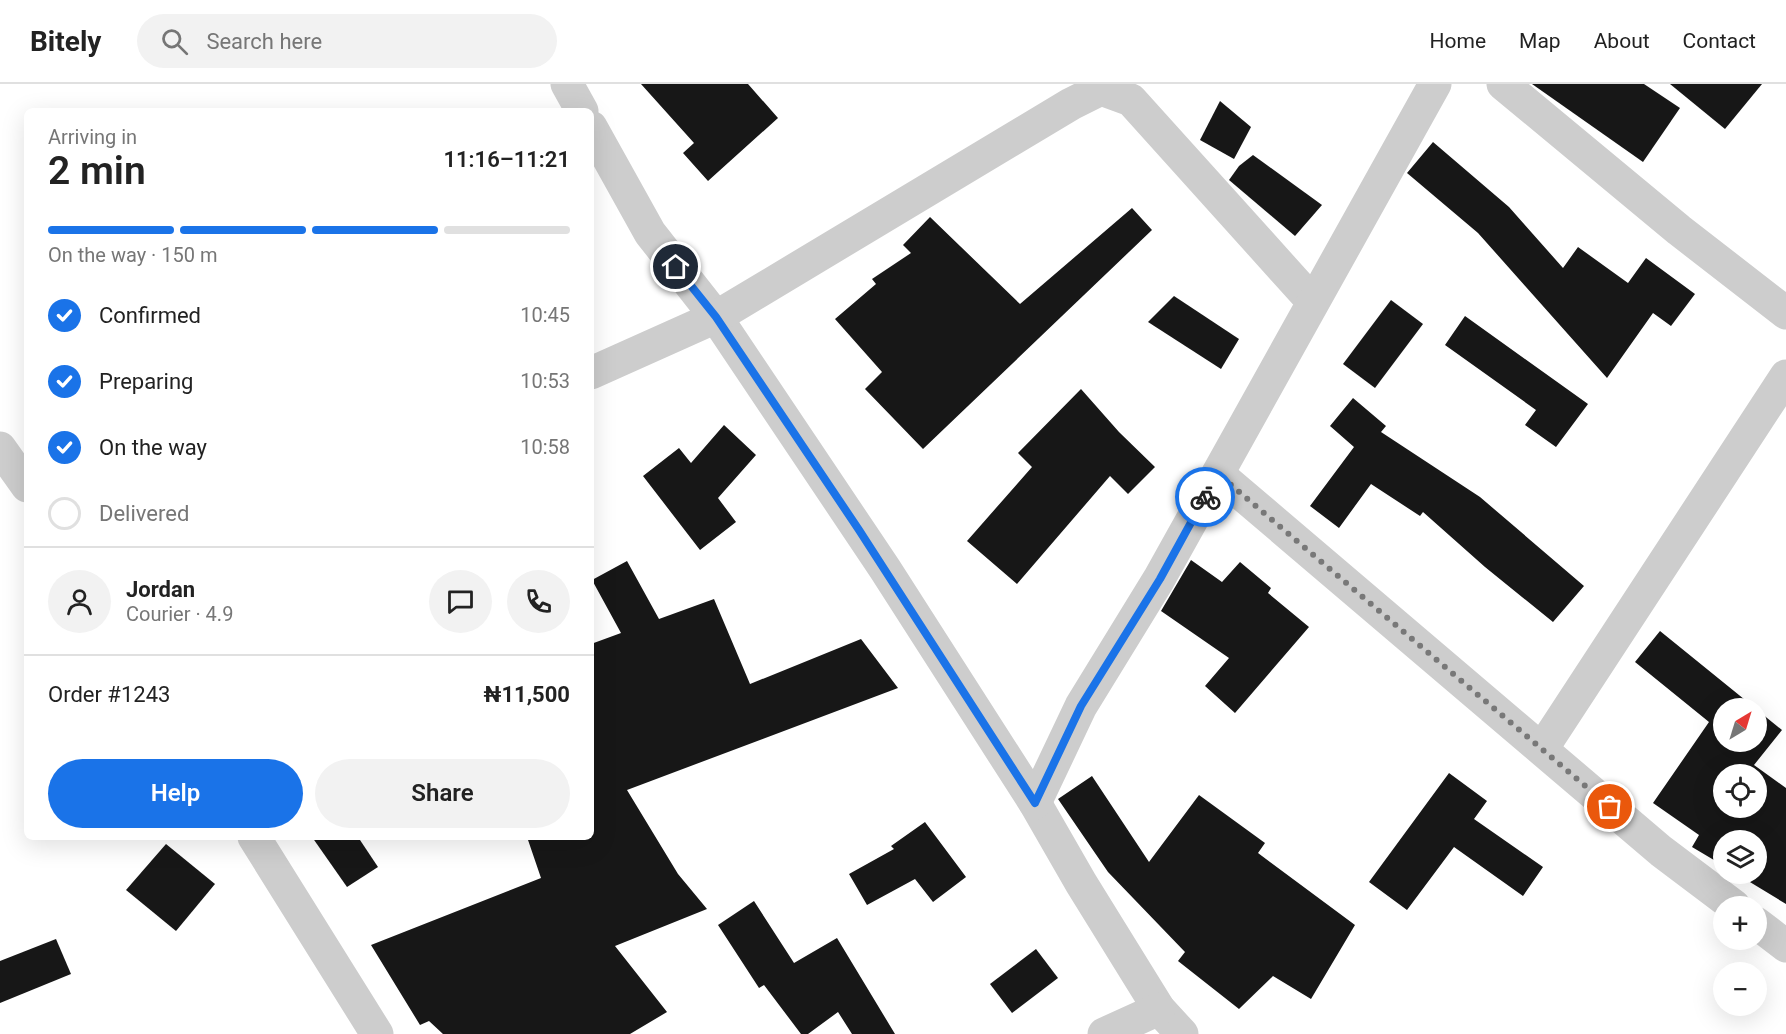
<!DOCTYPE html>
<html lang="en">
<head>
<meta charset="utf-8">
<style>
	:root { --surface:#fff; --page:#f2f2f2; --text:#222; --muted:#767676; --line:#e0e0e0; --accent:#1a73e8 }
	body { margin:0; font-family:Roboto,sans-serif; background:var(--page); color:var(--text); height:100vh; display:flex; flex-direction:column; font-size:22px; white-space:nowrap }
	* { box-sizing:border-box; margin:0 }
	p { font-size:20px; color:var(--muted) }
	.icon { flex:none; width:33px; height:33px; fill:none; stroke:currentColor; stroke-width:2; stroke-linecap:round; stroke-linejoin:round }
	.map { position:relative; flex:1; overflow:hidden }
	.side { position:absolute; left:24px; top:24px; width:570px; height:732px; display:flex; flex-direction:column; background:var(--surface); border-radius:9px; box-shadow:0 6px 24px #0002 }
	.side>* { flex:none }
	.needle { width:39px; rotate:38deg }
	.buttons { position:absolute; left:1713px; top:614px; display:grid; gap:12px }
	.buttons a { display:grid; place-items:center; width:54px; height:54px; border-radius:50%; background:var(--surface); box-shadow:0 6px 24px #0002; font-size:30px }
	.pin { position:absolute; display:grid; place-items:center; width:51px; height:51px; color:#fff; margin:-26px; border:3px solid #fff; border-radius:50%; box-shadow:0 2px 6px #0007 }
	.courier { position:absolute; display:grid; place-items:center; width:60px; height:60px; margin:-30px; border:4px solid #1a73e8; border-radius:50%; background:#fff; color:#222; box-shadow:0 2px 8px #0007 }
	.summary em { font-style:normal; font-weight:600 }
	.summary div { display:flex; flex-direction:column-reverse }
	.summary { display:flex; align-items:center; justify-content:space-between; height:102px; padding:0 24px }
	h1 { font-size:39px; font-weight:600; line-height:45px }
	.bar { display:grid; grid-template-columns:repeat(4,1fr); gap:9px 6px; align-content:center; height:72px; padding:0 24px }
	.bar i { height:8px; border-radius:4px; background:var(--line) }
	.bar .on { background:var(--accent) }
	.bar p { grid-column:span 4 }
	.line { display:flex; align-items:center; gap:15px; padding:0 24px; border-top:2px solid var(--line) }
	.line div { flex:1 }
	.round { display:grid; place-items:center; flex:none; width:63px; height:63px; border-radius:32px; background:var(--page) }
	ol { padding:0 24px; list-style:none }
	li { display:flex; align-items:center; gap:18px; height:66px }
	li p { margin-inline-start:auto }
	li .icon { padding:6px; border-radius:50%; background:var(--accent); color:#fff; stroke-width:4 }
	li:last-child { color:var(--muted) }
	li i { width:33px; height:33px; border:3px solid var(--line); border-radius:50% }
	.action { display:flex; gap:12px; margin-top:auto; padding:12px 24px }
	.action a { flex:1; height:69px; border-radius:36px; background:var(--accent); color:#fff; font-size:24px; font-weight:600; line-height:69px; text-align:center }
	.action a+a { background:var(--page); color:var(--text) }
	header { display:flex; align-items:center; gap:36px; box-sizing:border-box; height:84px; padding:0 30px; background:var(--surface); border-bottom:2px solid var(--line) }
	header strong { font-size:28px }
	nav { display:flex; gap:33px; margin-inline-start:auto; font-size:21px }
	.search { width:420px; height:54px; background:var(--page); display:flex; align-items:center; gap:15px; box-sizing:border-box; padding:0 21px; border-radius:33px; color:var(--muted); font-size:22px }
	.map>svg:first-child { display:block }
	.building { fill:#171717; fill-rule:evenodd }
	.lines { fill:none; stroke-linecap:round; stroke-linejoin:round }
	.minor { stroke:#cdcdcd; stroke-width:33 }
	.done { stroke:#787878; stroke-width:6; stroke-dasharray:0 10.8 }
	.route { stroke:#1a73e8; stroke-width:8 }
</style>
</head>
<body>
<header>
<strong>Bitely</strong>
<div class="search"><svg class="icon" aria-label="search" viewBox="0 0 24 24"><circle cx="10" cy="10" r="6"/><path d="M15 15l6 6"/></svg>Search here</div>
<nav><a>Home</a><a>Map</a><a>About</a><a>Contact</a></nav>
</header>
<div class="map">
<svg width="1786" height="950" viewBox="0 0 1786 950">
	<rect width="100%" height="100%" fill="#fff"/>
	<g class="building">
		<polygon points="641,0 748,0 778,34 708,97 683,69 694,59"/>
		<polygon points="1532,0 1644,0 1680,24 1643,78"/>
		<polygon points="1670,0 1762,0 1725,45"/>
		<polygon points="1220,17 1251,43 1234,75 1200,56"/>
		<polygon points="1433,58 1509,123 1563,184 1578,163 1628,199 1646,174 1695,210 1671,242 1653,229 1607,294 1478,149 1407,89"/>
		<polygon points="1253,71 1322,121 1295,152 1229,96 1239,82"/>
		<polygon points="1132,124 1152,146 923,365 865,305 882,288 835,235 876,200 872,195 911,169 903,161 930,133 1020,220"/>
		<polygon points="1174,212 1239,255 1221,285 1148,238"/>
		<polygon points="1391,216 1423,240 1375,304 1343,280"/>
		<polygon points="1465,232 1588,320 1556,363 1525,341 1536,326 1445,261"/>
		<polygon points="1081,305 1119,348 1155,383 1128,410 1110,392 1017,500 967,457 1032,383 1018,369"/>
		<polygon points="1353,314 1386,342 1381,348 1480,413 1584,502 1553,538 1485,483 1423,428 1420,432 1371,400 1339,444 1310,422 1354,363 1330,342"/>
		<polygon points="724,341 756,371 718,414 736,438 700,466 643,392 679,364 691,379"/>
		<polygon points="1191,476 1222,498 1240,478 1271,504 1268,509 1309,543 1235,629 1205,602 1229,574 1161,527"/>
		<polygon points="627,477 659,535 714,515 750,600 861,555 898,604 627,706 678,790 707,825 615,862 667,928 630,950 443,950 429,937 420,941 371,861 541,794 527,753 591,753 591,560 621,549 592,496"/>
		<path d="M 1660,547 L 1755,624 L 1724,624 L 1724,657 L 1756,657 L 1756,625 L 1782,646 L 1754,681 L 1786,704 L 1786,820 L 1735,789 L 1756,789 L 1756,756 L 1724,756 L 1724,782 L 1692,763 L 1699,751 L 1653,719 L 1709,638 L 1635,578 ZM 1724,690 L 1756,690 L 1756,723 L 1724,723 Z"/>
		<polygon points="1449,689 1487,717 1474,735 1543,783 1523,812 1454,763 1407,826 1369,798"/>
		<polygon points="1092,692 1149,778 1199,711 1265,759 1258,769 1355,841 1311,915 1273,892 1239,925 1178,877 1185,868 1108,788 1058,715"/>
		<polygon points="925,738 966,793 933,818 915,795 867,821 849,790 894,765 891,762"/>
		<polygon points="312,753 358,753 378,783 347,803"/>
		<polygon points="166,760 215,800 176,847 126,806"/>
		<polygon points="754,817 794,879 837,854 895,950 852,950 838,928 808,950 801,950 764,901 759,904 718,841"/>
		<polygon points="56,855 71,890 0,919 0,877"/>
		<polygon points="1036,865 1058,894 1012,929 990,900"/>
	</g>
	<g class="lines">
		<g class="minor">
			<polyline points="567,0 582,27"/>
			<polyline points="1503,0 1679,146 1786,229"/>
			<polyline points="591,43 650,149 716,233 885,485 1035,719 1081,799 1159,925 1182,950"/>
			<polyline points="591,289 716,233 1071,20 1101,5 1131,16 1313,218"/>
			<polyline points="0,364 27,402"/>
			<polyline points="1218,390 1661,767 1734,822"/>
			<polyline points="1542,665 1786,292"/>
			<polyline points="1035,719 1081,622 1159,495 1435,0"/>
			<polyline points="254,753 377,950"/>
			<polyline points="1756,839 1786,862"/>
			<polyline points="1104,950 1159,925"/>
		</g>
	</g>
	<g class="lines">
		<polyline class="done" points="1205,413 1218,390 1610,723"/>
		<polyline class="route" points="676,183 716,233 859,446 1035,719 1081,622 1160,495 1205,413"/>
	</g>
</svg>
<div class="buttons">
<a><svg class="needle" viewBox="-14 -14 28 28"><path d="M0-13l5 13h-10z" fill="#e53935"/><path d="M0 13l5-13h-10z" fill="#767676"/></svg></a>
<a><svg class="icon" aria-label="locate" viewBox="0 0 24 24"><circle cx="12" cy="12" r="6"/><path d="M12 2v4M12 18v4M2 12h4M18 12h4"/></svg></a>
<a><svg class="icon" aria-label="layers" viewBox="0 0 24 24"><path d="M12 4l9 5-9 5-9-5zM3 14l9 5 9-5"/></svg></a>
<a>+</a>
<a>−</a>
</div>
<div class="pin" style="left:1610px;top:723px;background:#ea580c"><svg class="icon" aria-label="bag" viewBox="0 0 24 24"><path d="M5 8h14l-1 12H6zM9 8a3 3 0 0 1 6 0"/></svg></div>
<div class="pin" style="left:676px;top:183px;background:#1f2937"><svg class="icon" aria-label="home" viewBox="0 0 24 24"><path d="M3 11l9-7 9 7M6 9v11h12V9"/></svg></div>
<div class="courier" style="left:1205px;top:413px"><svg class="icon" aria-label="bike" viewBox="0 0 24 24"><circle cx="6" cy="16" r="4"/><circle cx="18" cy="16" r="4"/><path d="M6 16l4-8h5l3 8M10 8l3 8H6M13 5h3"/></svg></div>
<section class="side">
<div class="summary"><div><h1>2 min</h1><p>Arriving in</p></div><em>11:16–11:21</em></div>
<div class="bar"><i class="on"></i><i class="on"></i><i class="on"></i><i></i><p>On the way · 150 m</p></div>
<ol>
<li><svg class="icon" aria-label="check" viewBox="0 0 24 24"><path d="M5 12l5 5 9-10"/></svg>Confirmed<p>10:45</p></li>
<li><svg class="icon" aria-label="check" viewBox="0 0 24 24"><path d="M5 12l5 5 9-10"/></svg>Preparing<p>10:53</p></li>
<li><svg class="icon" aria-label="check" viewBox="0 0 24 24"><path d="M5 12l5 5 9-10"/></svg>On the way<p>10:58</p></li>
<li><i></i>Delivered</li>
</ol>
<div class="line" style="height:108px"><a class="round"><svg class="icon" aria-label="person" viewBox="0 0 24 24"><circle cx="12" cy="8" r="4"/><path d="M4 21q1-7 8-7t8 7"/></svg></a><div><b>Jordan</b><p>Courier · 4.9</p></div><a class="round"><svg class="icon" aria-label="chat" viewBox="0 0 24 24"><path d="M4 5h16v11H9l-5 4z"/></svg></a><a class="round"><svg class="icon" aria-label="phone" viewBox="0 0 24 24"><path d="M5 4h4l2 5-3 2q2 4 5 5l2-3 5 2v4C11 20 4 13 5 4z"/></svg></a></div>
<div class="line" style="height:78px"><div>Order #1243</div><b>₦11,500</b></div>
<div class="action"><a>Help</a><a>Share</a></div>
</section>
</div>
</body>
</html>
